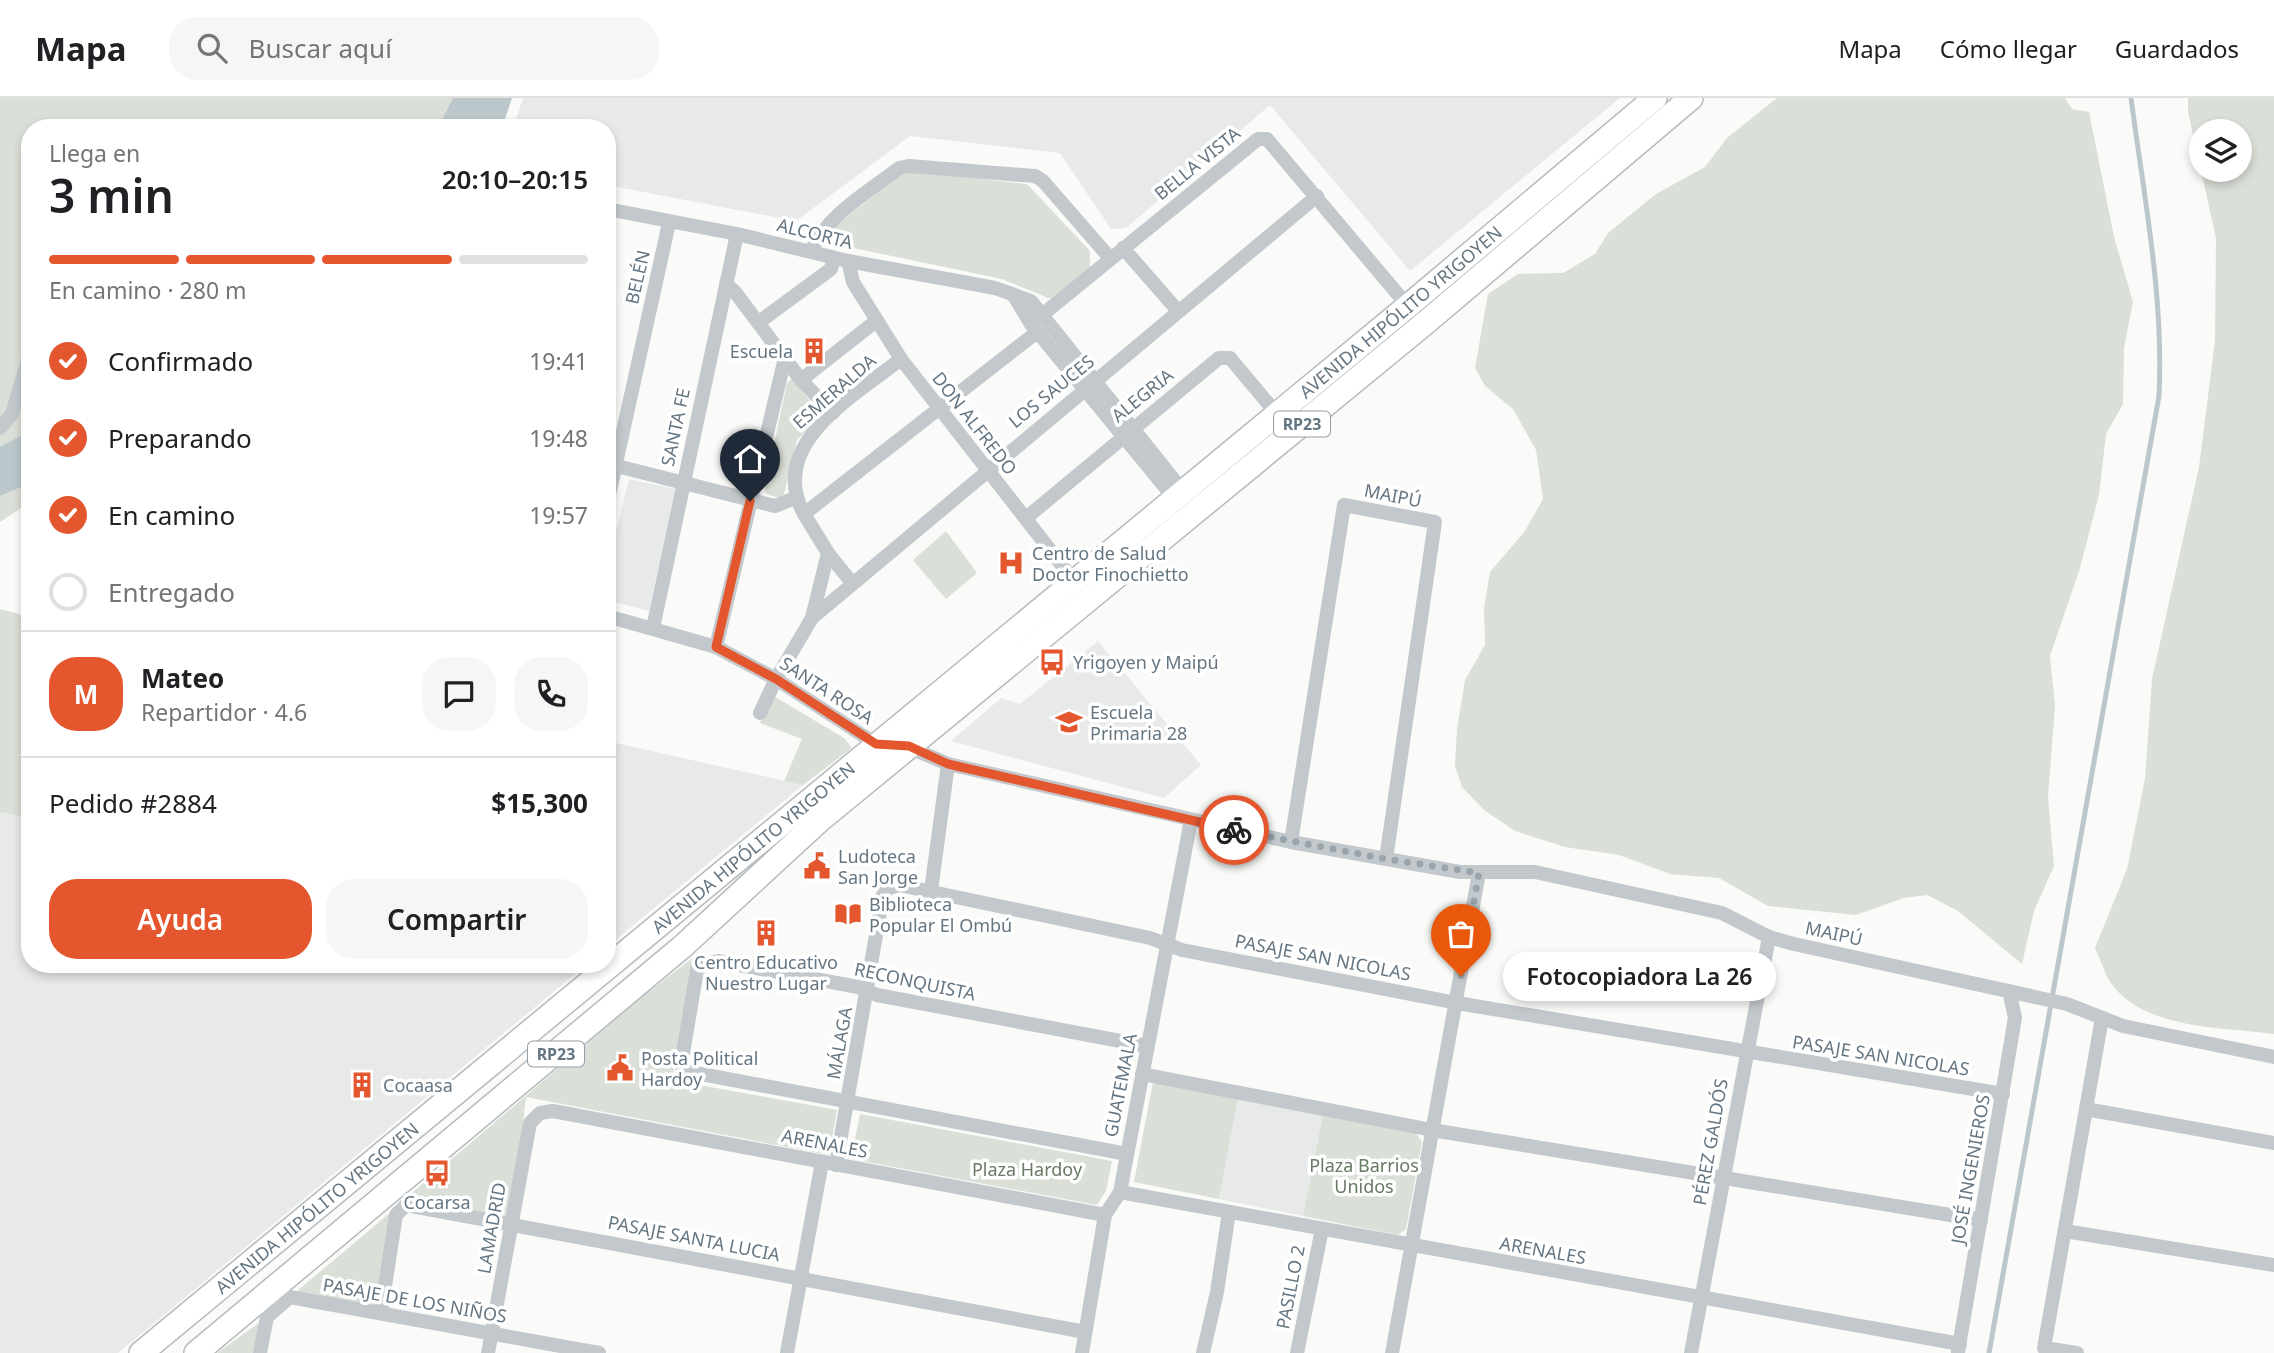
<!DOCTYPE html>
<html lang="es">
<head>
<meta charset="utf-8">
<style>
	:root { --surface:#fff; --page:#f6f6f6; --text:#202124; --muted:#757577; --line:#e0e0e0; --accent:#e4572e }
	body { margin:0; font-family:"Noto Sans",sans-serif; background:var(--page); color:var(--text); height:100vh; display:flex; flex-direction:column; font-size:26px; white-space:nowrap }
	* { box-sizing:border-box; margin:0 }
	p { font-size:23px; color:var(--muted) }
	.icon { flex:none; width:38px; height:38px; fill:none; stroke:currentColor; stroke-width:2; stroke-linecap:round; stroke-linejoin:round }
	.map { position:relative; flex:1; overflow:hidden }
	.drawer { position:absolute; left:21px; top:21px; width:595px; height:854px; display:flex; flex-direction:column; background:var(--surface); border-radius:28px; box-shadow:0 4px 10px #0003 }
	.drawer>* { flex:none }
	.controls { position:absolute; left:2189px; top:21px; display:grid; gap:14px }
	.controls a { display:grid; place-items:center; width:63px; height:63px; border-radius:50%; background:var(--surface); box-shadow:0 4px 10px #0003; font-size:35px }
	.pin { position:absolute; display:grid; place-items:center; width:60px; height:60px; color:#fff; margin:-72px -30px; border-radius:50% 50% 50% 0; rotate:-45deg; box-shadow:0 0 7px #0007 }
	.pin .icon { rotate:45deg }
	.courier { position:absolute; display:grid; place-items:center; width:70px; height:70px; margin:-35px; border:5px solid #e4572e; border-radius:50%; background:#fff; color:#222; box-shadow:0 2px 9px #0007 }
	.bubble { position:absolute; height:49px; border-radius:24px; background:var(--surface); box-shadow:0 4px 10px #0003; font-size:23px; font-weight:600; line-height:49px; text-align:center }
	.head em { font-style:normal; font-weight:600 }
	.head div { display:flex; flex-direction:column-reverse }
	.head { display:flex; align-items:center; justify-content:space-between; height:119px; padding:0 28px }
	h1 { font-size:46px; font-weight:600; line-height:52px }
	.bar { display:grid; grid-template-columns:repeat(4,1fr); gap:10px 7px; align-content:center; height:84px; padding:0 28px }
	.bar i { height:9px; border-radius:5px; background:var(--line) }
	.bar .active { background:var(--accent) }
	.bar p { grid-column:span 4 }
	.line { display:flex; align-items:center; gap:18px; padding:0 28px; border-top:2px solid var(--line) }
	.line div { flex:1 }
	.round { display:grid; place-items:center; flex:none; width:74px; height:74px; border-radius:28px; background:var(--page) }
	ol { padding:0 28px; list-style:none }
	li { display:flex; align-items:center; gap:21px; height:77px }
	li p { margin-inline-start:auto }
	li .icon { padding:7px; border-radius:50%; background:var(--accent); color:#fff; stroke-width:4 }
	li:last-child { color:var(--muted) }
	li i { width:38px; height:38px; border:4px solid var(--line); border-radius:50% }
	.action { display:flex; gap:14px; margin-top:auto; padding:14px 28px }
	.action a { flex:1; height:80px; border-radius:28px; background:var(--accent); color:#fff; font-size:28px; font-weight:600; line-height:80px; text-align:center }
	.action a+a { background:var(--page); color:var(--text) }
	header { display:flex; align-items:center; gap:42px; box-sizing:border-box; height:98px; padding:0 35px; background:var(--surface); border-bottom:2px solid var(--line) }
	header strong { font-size:33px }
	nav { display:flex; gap:38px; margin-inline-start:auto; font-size:24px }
	.search { width:490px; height:63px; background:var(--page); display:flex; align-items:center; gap:18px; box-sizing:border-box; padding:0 24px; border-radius:28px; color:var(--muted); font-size:26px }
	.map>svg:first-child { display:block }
	.built { fill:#e8e9e9 }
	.green { fill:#dadfd7; fill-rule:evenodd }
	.water { fill:#bbc7cb }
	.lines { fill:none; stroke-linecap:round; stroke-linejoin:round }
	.stream { stroke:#bbc7cb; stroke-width:5 }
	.primary-casing { stroke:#b5babe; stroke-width:26 }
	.street { stroke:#c3c8cc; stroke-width:14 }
	.primary { stroke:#fff; stroke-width:23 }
	.done { stroke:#99a4ac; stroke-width:7; stroke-dasharray:0 12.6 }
	.route { stroke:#e4572e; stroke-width:9 }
	.labels { text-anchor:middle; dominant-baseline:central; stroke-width:7; stroke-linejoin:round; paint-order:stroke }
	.shield { fill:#fff; stroke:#939fa8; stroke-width:2 }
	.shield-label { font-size:16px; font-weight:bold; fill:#657683 }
	.street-label { font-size:18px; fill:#657683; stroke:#fff }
	.poi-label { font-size:18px; fill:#657683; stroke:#fff; text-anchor:start }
	.park-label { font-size:18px; fill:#687a64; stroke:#fff }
</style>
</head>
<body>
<header>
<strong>Mapa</strong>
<div class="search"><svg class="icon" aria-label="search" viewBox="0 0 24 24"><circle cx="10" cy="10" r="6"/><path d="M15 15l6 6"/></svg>Buscar aquí</div>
<nav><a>Mapa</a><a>Cómo llegar</a><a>Guardados</a></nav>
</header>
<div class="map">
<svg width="2274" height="1255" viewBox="0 0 2274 1255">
	<rect width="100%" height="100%" fill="#fafaf8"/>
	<g class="built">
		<polygon points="523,0 1620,0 1410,173 1270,7 1126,130 1111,131 1060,55 910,38 796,123 607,87 607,30 513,30"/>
		<polygon points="629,381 676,391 649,513 607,502 607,471"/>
		<polygon points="1098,543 1201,667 1164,700 951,643 1001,600 1020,606"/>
		<polygon points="607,643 803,687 607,849"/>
		<polygon points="0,714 30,720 30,866 587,866 118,1255 0,1255"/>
		<polygon points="1238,1000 1323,1016 1303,1118 1219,1101"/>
	</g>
	<g class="green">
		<polygon points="0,0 505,0 494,30 30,30 30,404 0,424"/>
		<polygon points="1777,0 2065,0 2072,11 2089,14 2114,139 2133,204 2124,250 2123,306 2106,336 2099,397 2080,470 2050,558 2055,608 2048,699 2054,768 2034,813 2022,866 1958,813 1927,797 1904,800 1856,817 1768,808 1719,780 1670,776 1619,757 1565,749 1515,733 1484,712 1462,689 1455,668 1457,631 1465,582 1485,547 1484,510 1490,474 1525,433 1543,401 1536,352 1513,311 1485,288 1475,270 1488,196 1518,176 1563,175 1595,156 1608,135 1656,96 1705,69 1727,40"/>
		<path d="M 2188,0 L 2274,0 L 2274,936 C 2224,929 2149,932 2114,889 C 2105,879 2101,862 2095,850 L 2127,771 L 2145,681 L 2152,581 L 2199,369 L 2215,243 L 2216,140 L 2188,14 ZM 2202,33 L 2240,33 L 2240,72 L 2202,72 Z"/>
		<polygon points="916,74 1027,86 1090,153 1090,169 1056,199 1048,200 1002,181 834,146 830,135 834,129 901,76"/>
		<polygon points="792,281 819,313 819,319 797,342 784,396 779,400 766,396 765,389 787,285"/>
		<polygon points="946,433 977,475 946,501 913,462"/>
		<polygon points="0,511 30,519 30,720 0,714"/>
		<polygon points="772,597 844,640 852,650 803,687 784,683 802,641 760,625"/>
		<polygon points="694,859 672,982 837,1012 829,1057 526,999 511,1126 399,1106 638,902"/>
		<polygon points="1153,984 1238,1000 1219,1101 1134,1084"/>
		<polygon points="860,1016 1112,1063 1106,1093 1097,1107 851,1061"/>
		<polygon points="1323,1016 1416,1035 1422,1044 1406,1131 1398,1137 1303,1118"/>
		<polygon points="397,1109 381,1214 290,1199"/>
		<polygon points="267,1219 260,1255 217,1255"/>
	</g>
	<g class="water">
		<polygon points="453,0 512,0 502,30 438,30"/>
		<polygon points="30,333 30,385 0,398 0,349"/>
	</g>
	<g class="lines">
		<path class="stream" d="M 1989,1255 L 2159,298 C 2164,199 2144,99 2131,0"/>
		<g class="primary-casing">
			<g id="primary">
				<path id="s1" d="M 141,1255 L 1408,208 L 1655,0"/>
				<polyline points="196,1255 682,849 820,722 1424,226 1691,0"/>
			</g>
		</g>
		<g class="street">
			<polyline points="607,111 737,136 848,163 995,190 1031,203 1183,393"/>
			<polyline points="1123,150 1178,213"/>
			<path d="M 811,153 C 828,116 867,95 899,70 L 909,68 L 1035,78 L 1043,83 L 1110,160"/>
			<polyline points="848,163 853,184 901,261 1079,489"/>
			<polyline points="726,186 735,194 801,282 833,315"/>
			<polyline points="1014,198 1031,226 1174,400"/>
			<polyline points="759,224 831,171 834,160"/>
			<polyline points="1031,226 1258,41 1267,41 1412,213"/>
			<path d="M 901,261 C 854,298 766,346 804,416 L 1032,238 L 1040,236"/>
			<polyline points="801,282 876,223"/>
			<polyline points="0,330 12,316 30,255"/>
			<polyline points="609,366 775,408 795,400"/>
			<polyline points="607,406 669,125"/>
			<polyline points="1026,420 1219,260 1230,260 1277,316"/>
			<polyline points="828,455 852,485"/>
			<polyline points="607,518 716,549 776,581 876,646 882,647"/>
			<polyline points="812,520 1317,98"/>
			<polyline points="653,530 737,136"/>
			<polyline points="716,549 785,260"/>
			<polyline points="760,615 776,581 812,520 828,455 804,416"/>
			<polyline points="906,648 948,666 1291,744 1460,774 1535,774 1722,815 1769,839 1794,846 2067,906 2123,928 2274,959"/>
			<polyline points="1291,744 1344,407 1435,424 1386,761"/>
			<polyline points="931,793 948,666"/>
			<polyline points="1142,976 1432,1032 1981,1122"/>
			<polyline points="2086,1011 2274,1045"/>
			<polyline points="1127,1056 685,973 681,967 697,872 703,866 718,863 858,889 877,897 1147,948"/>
			<polyline points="836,1067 883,797 889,790 899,787 1150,840 1182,852 1457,905 2003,996"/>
			<polyline points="1120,1094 1960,1246"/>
			<polyline points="2065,1133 2274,1167"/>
			<polyline points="381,1214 396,1117 406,1107 1085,1234"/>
			<polyline points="1958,1254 2013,932 2015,919 2009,893"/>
			<polyline points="260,1255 267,1219 290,1199 599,1255"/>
			<polyline points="488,1255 530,1025 540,1015 553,1013 1105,1117"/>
			<polyline points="787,1255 822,1064"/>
			<polyline points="1082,1255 1105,1117 1120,1094 1191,722"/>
			<polyline points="1203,1255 1217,1194 1229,1114"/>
			<polyline points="1297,1255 1322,1131"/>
			<polyline points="1392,1255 1479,775"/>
			<polyline points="1691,1255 1769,839"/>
			<polyline points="2077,1255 2044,1250 2102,920"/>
		</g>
		<use href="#primary" class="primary"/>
	</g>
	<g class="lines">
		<polyline class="done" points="1234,732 1386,761 1479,775 1461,878"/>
		<polyline class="route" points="750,403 716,549 776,581 876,646 909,648 948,666 1234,732"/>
	</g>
	<defs>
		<g id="building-bare" transform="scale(2.1)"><path d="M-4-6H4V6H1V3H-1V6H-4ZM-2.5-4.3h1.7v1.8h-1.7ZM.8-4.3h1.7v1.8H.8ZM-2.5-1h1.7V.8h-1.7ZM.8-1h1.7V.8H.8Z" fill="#e4572e" stroke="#fff" stroke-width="2.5" paint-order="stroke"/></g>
		<g id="hospital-bare" transform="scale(2.1)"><path d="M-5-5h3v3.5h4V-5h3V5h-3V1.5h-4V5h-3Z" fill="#e4572e" stroke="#fff" stroke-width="2.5" paint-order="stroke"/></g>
		<g id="bus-bare" transform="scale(2.1)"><path d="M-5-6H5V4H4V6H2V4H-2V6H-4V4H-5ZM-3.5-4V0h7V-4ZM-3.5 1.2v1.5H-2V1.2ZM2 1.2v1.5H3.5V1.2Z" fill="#e4572e" stroke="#fff" stroke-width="2.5" paint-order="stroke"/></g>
		<g id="school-bare" transform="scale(2.1)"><path d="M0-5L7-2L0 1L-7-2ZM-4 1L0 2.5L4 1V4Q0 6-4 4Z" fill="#e4572e" stroke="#fff" stroke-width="2.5" paint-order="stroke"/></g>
		<g id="civic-bare" transform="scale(2.1)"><path d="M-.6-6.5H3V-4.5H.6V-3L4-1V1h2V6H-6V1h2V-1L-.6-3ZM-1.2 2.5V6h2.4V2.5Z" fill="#e4572e" stroke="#fff" stroke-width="2.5" paint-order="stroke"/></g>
		<g id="library-bare" transform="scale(2.1)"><path d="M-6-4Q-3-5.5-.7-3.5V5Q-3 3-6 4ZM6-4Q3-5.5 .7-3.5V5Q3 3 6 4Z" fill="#e4572e" stroke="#fff" stroke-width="2.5" paint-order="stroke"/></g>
	</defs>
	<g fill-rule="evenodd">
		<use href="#building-bare" x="814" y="253"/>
		<use href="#hospital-bare" x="1011" y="465"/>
		<use href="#bus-bare" x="1052" y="564"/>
		<use href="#school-bare" x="1069" y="624"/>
		<use href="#civic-bare" x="817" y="768"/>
		<use href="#library-bare" x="848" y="816"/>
		<use href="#building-bare" x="766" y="835"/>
		<use href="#civic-bare" x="620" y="970"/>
		<use href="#building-bare" x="362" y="987"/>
		<use href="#bus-bare" x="437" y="1075"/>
	</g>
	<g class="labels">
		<g class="shield">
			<rect x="1274" y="313.5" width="56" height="25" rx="5"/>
			<rect x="528" y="943.5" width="56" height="25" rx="5"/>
		</g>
		<g class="shield-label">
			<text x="1302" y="326">RP23</text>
			<text x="556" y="956">RP23</text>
		</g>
		<g class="street-label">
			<text transform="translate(1197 65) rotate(-39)">BELLA VISTA</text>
			<text transform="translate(815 135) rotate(14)">ALCORTA</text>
			<text transform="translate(637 179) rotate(-77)">BELÉN</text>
			<text stroke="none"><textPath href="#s1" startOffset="1634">AVENIDA HIPÓLITO YRIGOYEN</textPath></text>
			<text transform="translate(834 293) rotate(-41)">ESMERALDA</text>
			<text transform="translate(1051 293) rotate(-39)">LOS SAUCES</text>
			<text transform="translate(1142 297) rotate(-39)">ALEGRIA</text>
			<text transform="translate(975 325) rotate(52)">DON ALFREDO</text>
			<text transform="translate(675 329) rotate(-78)">SANTA FE</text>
			<text transform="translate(1393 397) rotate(11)">MAIPÚ</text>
			<text transform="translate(827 592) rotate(33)">SANTA ROSA</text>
			<text stroke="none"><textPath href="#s1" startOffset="794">AVENIDA HIPÓLITO YRIGOYEN</textPath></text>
			<text transform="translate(1834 835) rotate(12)">MAIPÚ</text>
			<text transform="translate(1323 859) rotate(11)">PASAJE SAN NICOLAS</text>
			<text transform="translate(915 883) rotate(12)">RECONQUISTA</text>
			<text transform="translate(839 945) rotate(-80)">MÁLAGA</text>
			<text transform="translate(1881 957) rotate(9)">PASAJE SAN NICOLAS</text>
			<text transform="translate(1120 987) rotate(-79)">GUATEMALA</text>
			<text transform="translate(1710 1044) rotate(-80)">PÉREZ GALDÓS</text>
			<text transform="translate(825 1045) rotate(11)">ARENALES</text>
			<text transform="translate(1970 1071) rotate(-80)">JOSÉ INGENIEROS</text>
			<text stroke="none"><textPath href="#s1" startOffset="228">AVENIDA HIPÓLITO YRIGOYEN</textPath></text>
			<text transform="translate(491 1130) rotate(-80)">LAMADRID</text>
			<text transform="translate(694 1140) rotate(11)">PASAJE SANTA LUCIA</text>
			<text transform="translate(1543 1152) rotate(10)">ARENALES</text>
			<text transform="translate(1290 1189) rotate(-79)">PASILLO 2</text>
			<text transform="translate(415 1202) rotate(10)">PASAJE DE LOS NIÑOS</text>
		</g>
		<g class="poi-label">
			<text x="793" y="253" text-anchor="end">Escuela</text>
			<text x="1032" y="455">Centro de Salud<tspan x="1032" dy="21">Doctor Finochietto</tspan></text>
			<text x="1073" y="564">Yrigoyen y Maipú</text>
			<text x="1090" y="614">Escuela<tspan x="1090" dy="21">Primaria 28</tspan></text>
			<text x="838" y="758">Ludoteca<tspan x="838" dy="21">San Jorge</tspan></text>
			<text x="869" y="806">Biblioteca<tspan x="869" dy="21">Popular El Ombú</tspan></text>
			<text x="766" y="864" text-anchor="middle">Centro Educativo<tspan x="766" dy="21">Nuestro Lugar</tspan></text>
			<text x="641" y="960">Posta Political<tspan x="641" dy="21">Hardoy</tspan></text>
			<text x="383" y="987">Cocaasa</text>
			<text x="437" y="1104" text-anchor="middle">Cocarsa</text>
		</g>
		<g class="park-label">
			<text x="1364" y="1067">Plaza Barrios<tspan x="1364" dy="21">Unidos</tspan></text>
			<text x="1027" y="1071">Plaza Hardoy</text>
		</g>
	</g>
</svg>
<div class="controls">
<a><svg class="icon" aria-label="layers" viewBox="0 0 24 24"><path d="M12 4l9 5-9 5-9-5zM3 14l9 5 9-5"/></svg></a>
</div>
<div class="pin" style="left:1461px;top:878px;background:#ea580c"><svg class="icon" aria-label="bag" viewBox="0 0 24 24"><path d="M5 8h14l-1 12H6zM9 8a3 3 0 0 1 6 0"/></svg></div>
<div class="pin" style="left:750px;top:403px;background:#1f2937"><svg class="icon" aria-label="home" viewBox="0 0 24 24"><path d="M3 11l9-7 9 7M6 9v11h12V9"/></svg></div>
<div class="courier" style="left:1234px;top:732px"><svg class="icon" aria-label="bike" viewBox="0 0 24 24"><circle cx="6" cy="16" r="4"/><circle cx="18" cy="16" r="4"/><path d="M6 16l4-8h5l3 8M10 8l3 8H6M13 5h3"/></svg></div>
<div class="bubble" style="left:1503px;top:854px;width:273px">Fotocopiadora La 26</div>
<section class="drawer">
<div class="head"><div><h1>3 min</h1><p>Llega en</p></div><em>20:10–20:15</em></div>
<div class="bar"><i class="active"></i><i class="active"></i><i class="active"></i><i></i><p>En camino · 280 m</p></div>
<ol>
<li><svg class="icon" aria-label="check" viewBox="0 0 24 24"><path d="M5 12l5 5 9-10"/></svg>Confirmado<p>19:41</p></li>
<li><svg class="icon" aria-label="check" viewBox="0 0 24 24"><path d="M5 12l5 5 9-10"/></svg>Preparando<p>19:48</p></li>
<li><svg class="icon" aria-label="check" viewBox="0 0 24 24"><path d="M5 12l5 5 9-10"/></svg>En camino<p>19:57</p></li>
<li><i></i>Entregado</li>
</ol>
<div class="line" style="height:126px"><b class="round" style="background:var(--accent);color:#fff">M</b><div><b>Mateo</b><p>Repartidor · 4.6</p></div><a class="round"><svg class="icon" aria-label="chat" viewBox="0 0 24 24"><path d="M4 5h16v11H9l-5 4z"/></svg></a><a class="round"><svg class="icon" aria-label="phone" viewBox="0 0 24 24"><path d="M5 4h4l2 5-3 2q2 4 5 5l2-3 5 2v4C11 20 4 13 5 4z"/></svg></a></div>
<div class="line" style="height:91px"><div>Pedido #2884</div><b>$15,300</b></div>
<div class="action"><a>Ayuda</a><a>Compartir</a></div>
</section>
</div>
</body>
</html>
